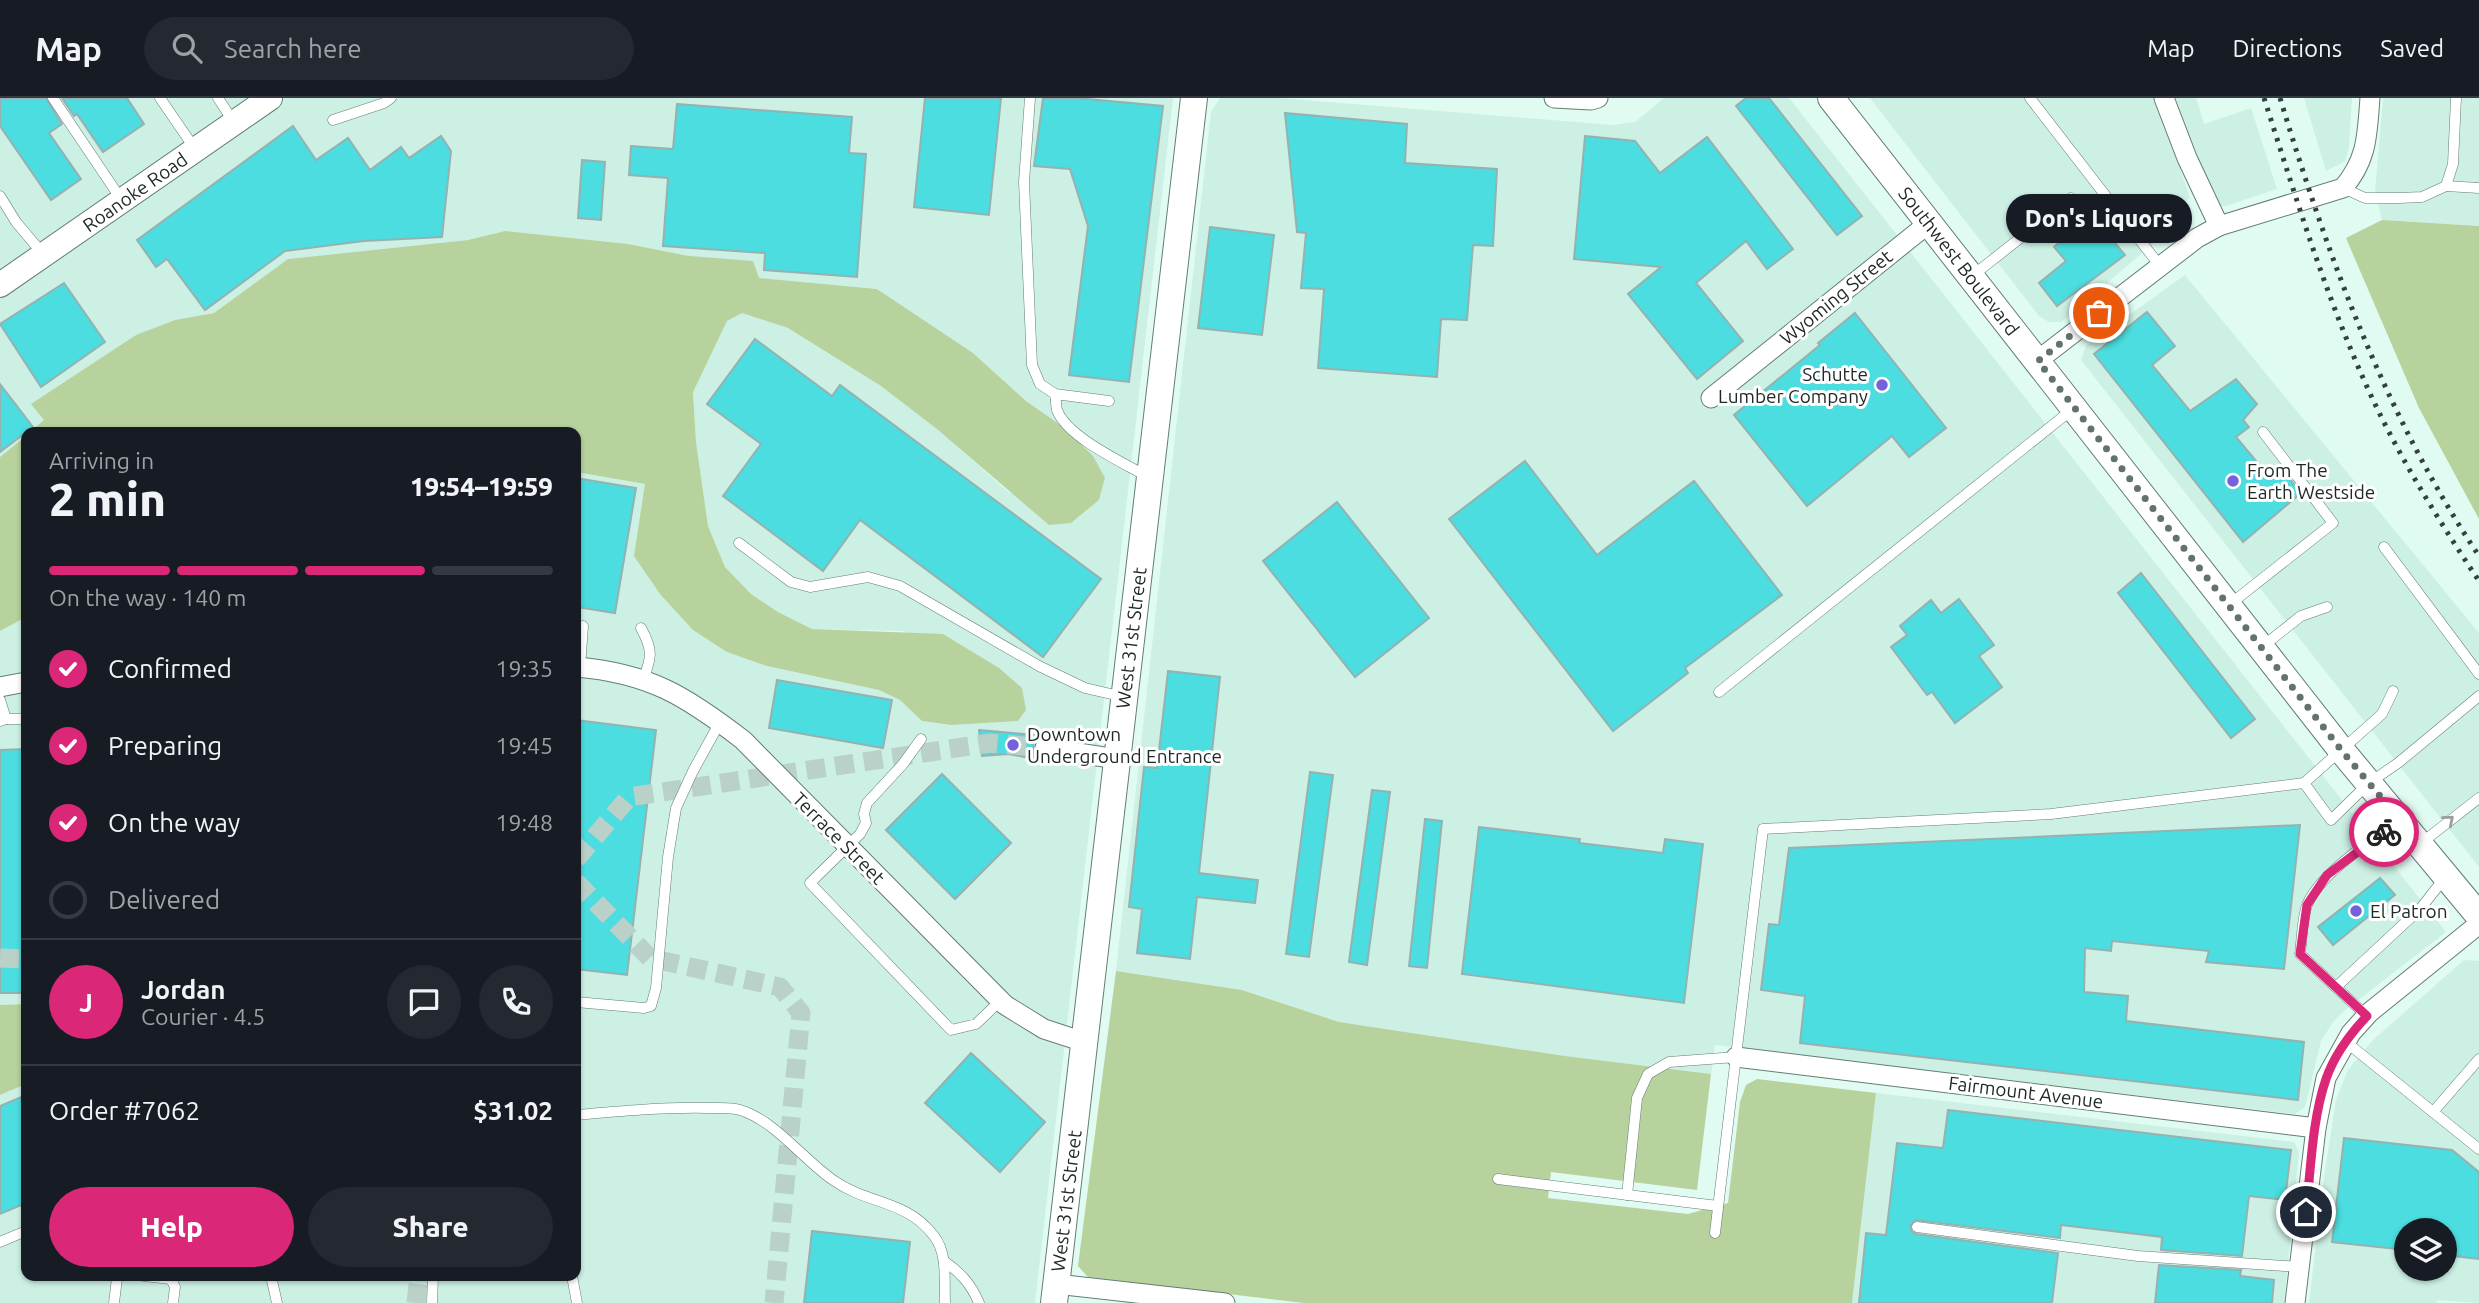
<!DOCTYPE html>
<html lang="en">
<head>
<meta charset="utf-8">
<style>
	:root { --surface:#171b24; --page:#242831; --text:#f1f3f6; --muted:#9ea1a6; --line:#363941; --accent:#db2777 }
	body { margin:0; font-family:Ubuntu,sans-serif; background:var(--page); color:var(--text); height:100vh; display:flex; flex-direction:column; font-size:26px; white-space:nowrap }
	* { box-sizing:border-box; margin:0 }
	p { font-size:23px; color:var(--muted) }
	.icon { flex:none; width:38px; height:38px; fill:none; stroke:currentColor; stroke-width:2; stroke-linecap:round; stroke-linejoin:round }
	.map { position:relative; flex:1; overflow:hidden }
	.drawer { position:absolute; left:21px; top:329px; width:560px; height:854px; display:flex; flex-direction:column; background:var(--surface); border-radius:14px; box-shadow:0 2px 5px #0004 }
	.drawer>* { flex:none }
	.fabs { position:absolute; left:2394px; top:1120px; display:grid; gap:14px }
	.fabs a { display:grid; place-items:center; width:63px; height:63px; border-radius:50%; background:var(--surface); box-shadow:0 2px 5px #0004; font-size:35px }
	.pin { position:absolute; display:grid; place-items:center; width:60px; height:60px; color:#fff; margin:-30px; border:4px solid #fff; border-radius:50%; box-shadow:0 2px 7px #0007 }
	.courier { position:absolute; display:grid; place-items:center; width:70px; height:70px; margin:-35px; border:5px solid #db2777; border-radius:50%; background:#fff; color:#222; box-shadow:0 2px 9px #0007 }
	.bubble { position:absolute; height:49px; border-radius:24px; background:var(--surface); box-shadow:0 2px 5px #0004; font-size:23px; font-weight:800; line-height:49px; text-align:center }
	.overview em { font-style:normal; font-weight:800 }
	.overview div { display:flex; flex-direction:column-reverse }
	.overview { display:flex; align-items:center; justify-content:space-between; height:119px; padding:0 28px }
	h1 { font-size:46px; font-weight:800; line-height:52px }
	.bar { display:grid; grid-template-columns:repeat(4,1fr); gap:10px 7px; align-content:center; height:84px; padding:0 28px }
	.bar i { height:9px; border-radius:5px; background:var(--line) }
	.bar .active { background:var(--accent) }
	.bar p { grid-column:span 4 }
	.line { display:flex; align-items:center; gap:18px; padding:0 28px; border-top:2px solid var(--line) }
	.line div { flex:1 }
	.round { display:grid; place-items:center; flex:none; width:74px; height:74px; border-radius:37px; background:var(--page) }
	ol { padding:0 28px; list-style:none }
	li { display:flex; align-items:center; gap:21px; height:77px }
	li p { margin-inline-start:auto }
	li .icon { padding:7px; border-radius:50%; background:var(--accent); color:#fff; stroke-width:4 }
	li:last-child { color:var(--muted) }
	li i { width:38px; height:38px; border:4px solid var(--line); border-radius:50% }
	.primary-button { display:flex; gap:14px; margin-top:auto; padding:14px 28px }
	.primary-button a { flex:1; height:80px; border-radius:42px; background:var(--accent); color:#fff; font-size:28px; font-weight:800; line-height:80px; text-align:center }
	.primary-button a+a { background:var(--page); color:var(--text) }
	header { display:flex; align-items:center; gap:42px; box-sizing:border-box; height:98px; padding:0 35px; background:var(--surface); border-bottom:2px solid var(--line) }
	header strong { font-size:33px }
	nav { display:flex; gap:38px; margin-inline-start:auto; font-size:24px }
	.search { width:490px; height:63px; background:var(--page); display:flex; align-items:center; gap:18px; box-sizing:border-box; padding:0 24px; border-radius:38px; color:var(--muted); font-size:26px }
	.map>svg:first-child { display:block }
	.built { fill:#ccf0e4; fill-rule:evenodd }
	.green { fill:#b7d29c }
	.building { fill:#4bdddf; stroke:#95b1b1; stroke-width:2 }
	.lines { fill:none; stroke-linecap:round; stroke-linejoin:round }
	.minor-tunnel { stroke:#b9d1c9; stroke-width:19; stroke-dasharray:19 10; stroke-linecap:butt }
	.service-casing { stroke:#647d75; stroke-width:11 }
	.minor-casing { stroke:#647d75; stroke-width:21 }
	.tertiary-casing { stroke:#647d75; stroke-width:26 }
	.secondary-casing { stroke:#647d75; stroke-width:28 }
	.service { stroke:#fff; stroke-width:10 }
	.minor { stroke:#fff; stroke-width:19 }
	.tertiary { stroke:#fff; stroke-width:24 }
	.secondary { stroke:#fff; stroke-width:26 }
	.rail { stroke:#34403d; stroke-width:5; stroke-dasharray:3.5 7; stroke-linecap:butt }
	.oneway { stroke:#9a9e9d }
	.done { stroke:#62726d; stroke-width:7; stroke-dasharray:0 12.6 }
	.route { stroke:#db2777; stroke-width:9 }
	.poi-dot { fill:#7462dc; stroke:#fff; stroke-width:2.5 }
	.labels { text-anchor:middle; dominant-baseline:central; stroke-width:6; stroke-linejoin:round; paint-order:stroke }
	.street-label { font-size:19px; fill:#1e2825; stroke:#fff }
	.poi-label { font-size:19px; fill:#1e2825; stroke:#fff; text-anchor:start }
</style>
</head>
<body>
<header>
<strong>Map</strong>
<div class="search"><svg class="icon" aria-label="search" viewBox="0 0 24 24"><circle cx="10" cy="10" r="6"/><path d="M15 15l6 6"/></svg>Search here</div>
<nav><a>Map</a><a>Directions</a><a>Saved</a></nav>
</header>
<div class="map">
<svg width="2479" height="1205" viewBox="0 0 2479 1205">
	<rect width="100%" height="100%" fill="#e0fbf2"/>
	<g class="built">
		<polygon points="0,0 1173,0 1035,1205 0,1205 0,997 26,986 26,1178 576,1178 576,374 645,386 767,568 879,592 900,601 922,623 951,627 1018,623 1026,612 903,533 812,531 778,514 751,496 725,469 708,428 696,344 693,293 727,223 742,215 788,230 881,288 937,330 1007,393 1071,425 1099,402 1105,380 1066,331 1026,303 973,255 877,191 758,180 689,158 628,146 505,133 468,142 288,161 214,215 175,222 136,237 32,306 45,322 30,334 26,334 26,338 0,359"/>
		<polygon points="1220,0 1279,0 1612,27 1635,24 1664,0 1789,0 2446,834 2344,913 2333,924 2321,943 2305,1009 2295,1016 1715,947 1711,976 1565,958 1339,924 1242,892 1116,873 1211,14"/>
		<polygon points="1870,0 2156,0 2190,100 2146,133 2154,145 2061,224 2049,224 2039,218"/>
		<polygon points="2176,0 2196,0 2204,26 2251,10 2277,91 2226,108 2219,108 2208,96"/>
		<polygon points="2304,0 2352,0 2349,49 2345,63 2326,73"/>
		<polygon points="2383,0 2479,0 2479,128 2382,122 2375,93"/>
		<polygon points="2185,177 2479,535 2479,769 2081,262 2086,248"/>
		<polygon points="26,519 26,906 0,907 0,533"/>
		<path d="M 2464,862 L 2479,863 L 2479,1205 L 2438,1202 L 2436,1205 L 2309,1205 L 2324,1079 L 2336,1002 L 2348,972 L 2372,943 ZM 2406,1132 L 2445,1132 L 2445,1171 L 2406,1171 Z"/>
		<polygon points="1876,995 2294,1044 2299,1054 2284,1205 1852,1205"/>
	</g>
	<g class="green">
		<polygon points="2382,122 2479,128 2479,421 2419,310 2346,140"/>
		<polygon points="505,133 628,146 689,158 753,163 759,180 877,191 973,255 1026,303 1066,331 1093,358 1105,380 1099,402 1071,425 1049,427 937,331 881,288 788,230 742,215 727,223 693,294 696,344 708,428 725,469 751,496 778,514 812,531 943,536 999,570 1022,590 1026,612 1018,623 951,627 922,623 900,602 879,592 767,568 727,554 693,532 660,496 634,458 645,386 576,374 576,334 30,334 44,322 31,306 136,237 175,222 214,215 288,161 468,142"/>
		<polygon points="26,338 26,519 0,533 0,359"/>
		<polygon points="1116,873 1242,892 1339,924 1565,958 1711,976 1697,1092 1551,1074 1548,1100 1688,1116 1728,1105 1740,1004 1746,987 1757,981 1876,995 1852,1205 1304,1205 1088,1179 1078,1168"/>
		<polygon points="26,906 26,986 0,997 0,907"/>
	</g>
	<g class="building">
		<polygon points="0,0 46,0 62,26 49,35 81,81 51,102 0,28"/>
		<polygon points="62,0 127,0 144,26 103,54 77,16 74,18"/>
		<polygon points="925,0 1001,0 989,117 914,109"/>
		<polygon points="1043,0 1077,0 1163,8 1129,284 1069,277 1088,128 1070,71 1034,68"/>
		<polygon points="1746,0 1769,0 1862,118 1837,137 1736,8"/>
		<polygon points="677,6 852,19 849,55 866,56 857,179 764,172 765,155 663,148 668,80 629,77 631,48 673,51"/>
		<polygon points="1285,15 1407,26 1405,65 1497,71 1493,148 1473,147 1467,222 1441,221 1437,279 1318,270 1324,191 1301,190 1306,135 1297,134"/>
		<polygon points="293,28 316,62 348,40 370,72 401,49 409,60 441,38 451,53 442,139 364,143 285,153 205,212 167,161 156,169 137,142"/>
		<polygon points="1585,38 1635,43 1660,75 1707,39 1793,151 1767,171 1746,143 1696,185 1743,243 1697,281 1628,196 1661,169 1574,161"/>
		<polygon points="582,62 605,64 601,122 578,120"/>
		<polygon points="2093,118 2125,157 2057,208 2039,185 2066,163 2054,149"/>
		<polygon points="1210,129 1274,137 1262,237 1198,230"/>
		<polygon points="64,185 105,244 41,289 0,226"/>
		<polygon points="2147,214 2175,248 2152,267 2190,313 2236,281 2257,306 2243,322 2249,329 2236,339 2271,381 2289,380 2301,395 2243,444 2094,256"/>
		<polygon points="1855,215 1946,330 1909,359 1892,338 1807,408 1734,317 1820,247 1818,245"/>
		<polygon points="755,241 832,298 840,287 1101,481 1043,559 860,422 823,473 723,398 761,346 707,306"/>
		<polygon points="0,286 33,329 0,354"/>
		<polygon points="1525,363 1597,457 1694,383 1782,497 1685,570 1688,575 1613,633 1449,421"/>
		<polygon points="576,380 636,390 615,515 576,509"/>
		<polygon points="1337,404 1429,520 1355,579 1263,463"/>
		<polygon points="2141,475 2255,621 2231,640 2118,495"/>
		<polygon points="1959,501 1994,547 1979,558 2002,589 1955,625 1932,594 1927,597 1891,549 1907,537 1900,528 1931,502 1941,515"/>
		<polygon points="1168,573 1220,579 1199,775 1258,782 1255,805 1197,799 1190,861 1137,855 1142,811 1129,809 1144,669 1157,670"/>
		<polygon points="777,582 892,602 883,650 769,630"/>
		<polygon points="576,622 656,632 627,877 576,871"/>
		<polygon points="979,632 1046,638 1036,642 1033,648 1034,655 1042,662 1008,656 982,658"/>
		<polygon points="26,651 26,895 0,895 0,652"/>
		<polygon points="1310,674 1333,677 1309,859 1286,856"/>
		<polygon points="942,676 1011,745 955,801 886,732"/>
		<polygon points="1372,692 1390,694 1367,867 1349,864"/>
		<polygon points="1425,721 1442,723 1427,870 1409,868"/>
		<polygon points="2300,727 2284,871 2206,864 2209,853 2112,843 2111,853 2085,850 2084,894 2128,898 2126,923 2304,944 2298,1002 1800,945 1805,898 1761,892 1769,826 1779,827 1789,750"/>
		<polygon points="1479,729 1580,741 1579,745 1663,755 1665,741 1703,746 1684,905 1462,876"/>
		<polygon points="2380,780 2395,797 2333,847 2318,829"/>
		<polygon points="971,955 1045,1024 1000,1074 925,1005"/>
		<polygon points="26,997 26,1105 0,1116 0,1008"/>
		<polygon points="1948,1012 2291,1052 2285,1102 2249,1098 2242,1158 2161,1152 2162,1139 2061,1127 2060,1140 1915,1122 1910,1129 1912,1134 1916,1136 2058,1155 2052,1205 1859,1205 1866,1135 1886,1137 1897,1045 1943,1050"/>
		<polygon points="2344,1040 2452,1052 2479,1074 2479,1161 2445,1157 2445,1132 2406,1132 2406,1152 2332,1144"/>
		<polygon points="812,1133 910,1144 903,1205 804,1205"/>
		<polygon points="2159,1167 2241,1172 2240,1178 2274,1182 2272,1205 2155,1205"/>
	</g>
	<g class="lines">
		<g class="minor-tunnel">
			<polyline points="576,761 629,699 990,645 1045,650"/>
			<polyline points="576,784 650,860 780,889 801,915 774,1205"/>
			<polyline points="0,860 26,861"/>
			<polyline points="416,1205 419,1178"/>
		</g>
		<g class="service-casing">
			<g id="service">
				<polyline points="53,0 121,101"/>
				<polyline points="160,0 195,51"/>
				<polyline points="218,0 233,23"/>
				<polyline points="1030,0 1024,84 1032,267 1040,286 1055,296 1109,303"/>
				<polyline points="2030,0 2160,168"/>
				<polyline points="333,22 384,5 391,0"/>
				<polyline points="2446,88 2479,90"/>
				<polyline points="2343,90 2365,100 2399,100 2422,99 2446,88 2453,66 2456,0"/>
				<polyline points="0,98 16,124 43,156"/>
				<polyline points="1972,178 2071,100"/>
				<path d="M 1055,296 C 1056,301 1056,308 1057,312 C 1067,339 1122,364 1146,378"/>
				<polyline points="739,445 791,484 810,489 868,479 900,488 1039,568 1085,590 1124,599"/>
				<polyline points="2384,449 2479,576"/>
				<polyline points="2229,507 2333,425 2263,334"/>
				<path d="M 641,530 C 653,552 652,559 643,582"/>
				<polyline points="2263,548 2301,518 2327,509"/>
				<polyline points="580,569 583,528"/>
				<polyline points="2393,593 2382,616 2304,685 2331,722 2369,685 2398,665 2479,598"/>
				<polyline points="1719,594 2074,310"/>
				<polyline points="0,602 6,621 0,623"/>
				<polyline points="6,621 20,621"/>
				<polyline points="921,641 903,666 867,705 864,716 866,725 860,736 810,785 951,932 976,926 1000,903"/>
				<polyline points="2420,746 2479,700"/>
				<polyline points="2336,889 2421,810 2446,778"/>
				<polyline points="576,904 644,910 651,908 656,890 668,759 676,710 693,673 720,624"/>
				<path d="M 2367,918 L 2300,856 C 2302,841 2302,821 2307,807 C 2321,774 2371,742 2401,724"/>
				<polyline points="2346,944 2479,1051"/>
				<polyline points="2433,1014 2479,961"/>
				<path d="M 576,1017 C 620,1013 664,1009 709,1010 C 719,1010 731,1009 740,1012 C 774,1022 804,1062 833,1082 C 868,1107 906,1101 934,1138 C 948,1156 944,1183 945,1205"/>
				<polyline points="1498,1081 1718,1108"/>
				<polyline points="1627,1097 1637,1000 1648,976 1669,964 1736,959"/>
				<polyline points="1917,1129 2138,1158 2299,1169"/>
				<polyline points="1715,1135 1763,731 2051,716 2304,685"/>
				<polyline points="0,1144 26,1133"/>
				<path d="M 944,1163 C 961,1175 971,1186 979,1205"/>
				<polyline points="144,1178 171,1181 175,1189 173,1205"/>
				<polyline points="271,1178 277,1205"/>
				<polyline points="572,1178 577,1205"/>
				<polyline points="114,1205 117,1180 120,1178"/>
				<polyline points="432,1205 433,1178"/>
			</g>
		</g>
		<g class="minor-casing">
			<g id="minor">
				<polyline points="1554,0 1591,2 1598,0"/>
				<polyline points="2164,0 2187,60 2219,128"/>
				<path d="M 2037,263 L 2197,140 L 2219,128 L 2343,90 C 2368,61 2367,36 2370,0"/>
				<polyline points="1711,300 1929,125"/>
				<path d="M 576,569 C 649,575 686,598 743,642 L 1005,907 L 1044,931 L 1084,944"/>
				<polyline points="0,589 26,584"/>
				<polyline points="1045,650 1117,661"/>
				<polyline points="1736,959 2316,1030"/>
				<polyline points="1056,1186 1225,1205"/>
				<polyline points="2295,1205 2316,1030 2326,980 2351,935 2370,914 2479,826"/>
			</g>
		</g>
		<g class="tertiary-casing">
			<polyline id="tertiary" points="0,187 270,0"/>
		</g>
		<g class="secondary-casing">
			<g id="secondary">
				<polyline points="1831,0 2342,653 2479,818"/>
				<polyline points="1054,1205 1194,0"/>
			</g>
		</g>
		<use href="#service" class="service"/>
		<use href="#minor" class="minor"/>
		<use href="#tertiary" class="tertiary"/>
		<use href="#secondary" class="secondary"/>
		<g class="rail">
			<path d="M 2264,0 C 2297,103 2328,206 2374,304 C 2404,367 2441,426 2479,483"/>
			<path d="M 2280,0 C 2329,161 2385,317 2479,458"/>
		</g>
	</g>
	<defs><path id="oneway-chevron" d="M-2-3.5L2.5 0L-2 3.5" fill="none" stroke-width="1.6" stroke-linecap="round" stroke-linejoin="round" transform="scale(1.75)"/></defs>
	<use class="oneway" href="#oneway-chevron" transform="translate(2449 722) rotate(-40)"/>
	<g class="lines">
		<polyline class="done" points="2099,215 2038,263 2342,653 2401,723 2384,734"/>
		<path class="route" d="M 2306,1114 C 2311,1070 2312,1022 2326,981 C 2334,958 2351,935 2367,918 L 2300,856 L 2307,807 L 2327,777 L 2384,734"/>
	</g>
	<g class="poi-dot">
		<circle cx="1882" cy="287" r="7"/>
		<circle cx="2233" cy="383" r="7"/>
		<circle cx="1013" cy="647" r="7"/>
		<circle cx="2356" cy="813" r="7"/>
	</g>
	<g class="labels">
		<g class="street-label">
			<text transform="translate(135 94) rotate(-35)">Roanoke Road</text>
			<text transform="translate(1959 163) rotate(52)">Southwest Boulevard</text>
			<text transform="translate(1836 199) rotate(-39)">Wyoming Street</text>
			<text transform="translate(1131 540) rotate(-83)">West 31st Street</text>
			<text transform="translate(839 740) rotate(45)">Terrace Street</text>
			<text transform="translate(2026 994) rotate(7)">Fairmount Avenue</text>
			<text transform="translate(1066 1103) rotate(-83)">West 31st Street</text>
		</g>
		<g class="poi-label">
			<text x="1868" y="276" text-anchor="end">Schutte<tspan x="1868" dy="22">Lumber Company</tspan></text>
			<text x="2247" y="372">From The<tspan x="2247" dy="22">Earth Westside</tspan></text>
			<text x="1027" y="636">Downtown<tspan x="1027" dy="22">Underground Entrance</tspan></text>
			<text x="2370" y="813">El Patron</text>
		</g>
	</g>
</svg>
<div class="fabs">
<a><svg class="icon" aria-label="layers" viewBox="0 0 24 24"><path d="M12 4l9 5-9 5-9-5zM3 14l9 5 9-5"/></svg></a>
</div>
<div class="pin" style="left:2099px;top:215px;background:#ea580c"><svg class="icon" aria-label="bag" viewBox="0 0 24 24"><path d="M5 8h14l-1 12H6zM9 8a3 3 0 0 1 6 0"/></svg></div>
<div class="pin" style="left:2306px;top:1114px;background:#1f2937"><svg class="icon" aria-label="home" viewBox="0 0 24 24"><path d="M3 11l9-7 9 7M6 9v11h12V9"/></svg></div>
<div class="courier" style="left:2384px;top:734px"><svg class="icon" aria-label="bike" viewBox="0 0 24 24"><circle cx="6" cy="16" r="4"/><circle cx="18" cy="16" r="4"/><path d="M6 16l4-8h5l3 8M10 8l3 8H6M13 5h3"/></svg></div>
<div class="bubble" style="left:2006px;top:96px;width:186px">Don's Liquors</div>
<section class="drawer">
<div class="overview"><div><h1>2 min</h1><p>Arriving in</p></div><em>19:54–19:59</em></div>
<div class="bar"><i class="active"></i><i class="active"></i><i class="active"></i><i></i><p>On the way · 140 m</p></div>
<ol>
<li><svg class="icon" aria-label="check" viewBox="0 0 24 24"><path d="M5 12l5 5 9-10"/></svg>Confirmed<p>19:35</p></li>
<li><svg class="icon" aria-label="check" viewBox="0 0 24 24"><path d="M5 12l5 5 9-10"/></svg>Preparing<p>19:45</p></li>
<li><svg class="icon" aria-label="check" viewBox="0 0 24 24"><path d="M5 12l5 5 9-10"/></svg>On the way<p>19:48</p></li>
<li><i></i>Delivered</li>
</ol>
<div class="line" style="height:126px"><b class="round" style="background:var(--accent);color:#fff">J</b><div><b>Jordan</b><p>Courier · 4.5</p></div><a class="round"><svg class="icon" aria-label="chat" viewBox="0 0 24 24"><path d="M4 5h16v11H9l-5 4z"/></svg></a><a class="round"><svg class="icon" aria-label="phone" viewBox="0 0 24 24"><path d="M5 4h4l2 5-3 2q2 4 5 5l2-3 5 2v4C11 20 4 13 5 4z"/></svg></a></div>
<div class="line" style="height:91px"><div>Order #7062</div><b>$31.02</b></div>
<div class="primary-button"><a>Help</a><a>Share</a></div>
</section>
</div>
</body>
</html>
